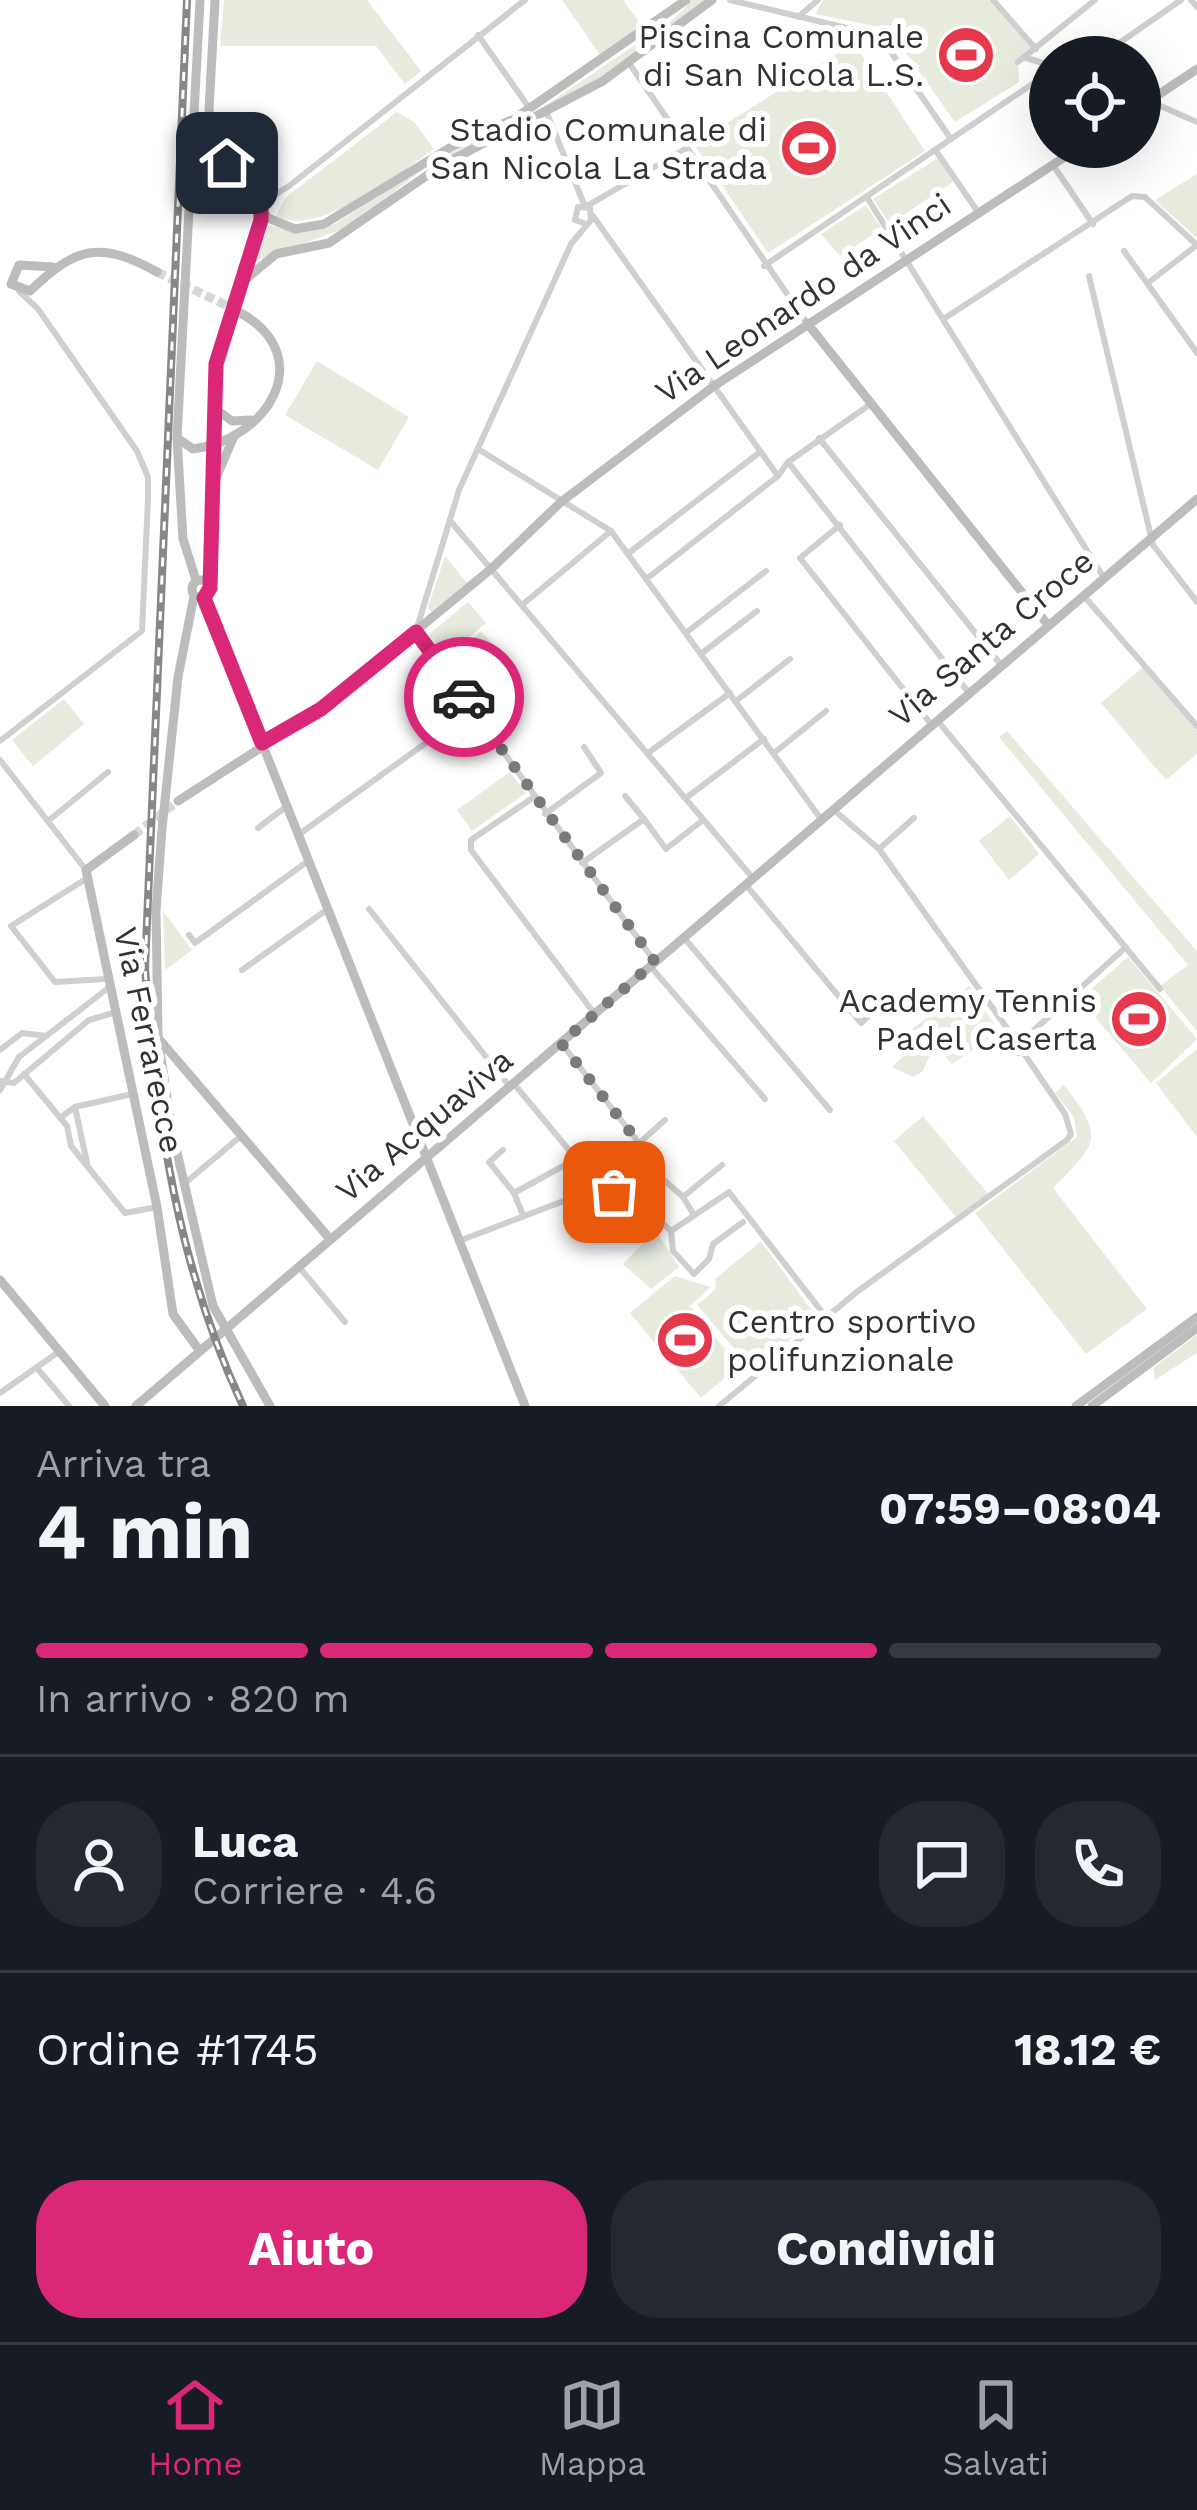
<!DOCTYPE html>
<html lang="it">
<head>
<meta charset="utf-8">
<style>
	:root { --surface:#171b24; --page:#242831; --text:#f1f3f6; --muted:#9ea1a6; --line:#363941; --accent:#db2777 }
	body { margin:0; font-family:"Work Sans",sans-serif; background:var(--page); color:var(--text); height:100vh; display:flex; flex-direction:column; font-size:45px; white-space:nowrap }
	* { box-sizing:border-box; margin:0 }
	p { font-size:39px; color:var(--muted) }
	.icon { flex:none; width:66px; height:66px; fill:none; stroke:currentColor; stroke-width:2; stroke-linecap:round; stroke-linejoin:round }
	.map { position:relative; height:1406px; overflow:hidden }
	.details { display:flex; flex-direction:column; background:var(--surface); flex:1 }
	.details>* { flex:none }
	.fabs { position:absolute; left:1029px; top:36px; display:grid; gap:24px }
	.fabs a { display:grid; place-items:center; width:132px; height:132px; border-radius:50%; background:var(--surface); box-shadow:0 12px 48px #0002; font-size:60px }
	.pin { position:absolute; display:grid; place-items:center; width:102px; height:102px; color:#fff; margin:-51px; border-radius:24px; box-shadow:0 6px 18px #0006 }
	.courier { position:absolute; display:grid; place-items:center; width:120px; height:120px; margin:-60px; border:9px solid #db2777; border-radius:50%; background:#fff; color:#222; box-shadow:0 3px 15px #0007 }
	.headline em { font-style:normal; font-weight:700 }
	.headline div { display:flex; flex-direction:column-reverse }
	.headline { display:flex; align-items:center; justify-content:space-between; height:204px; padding:0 36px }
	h1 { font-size:78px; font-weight:700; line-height:90px }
	.bar { display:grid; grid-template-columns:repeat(4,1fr); gap:18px 12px; align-content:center; height:144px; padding:0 36px }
	.bar i { height:15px; border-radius:9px; background:var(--line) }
	.bar .selected { background:var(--accent) }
	.bar p { grid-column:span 4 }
	.line { display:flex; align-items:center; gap:30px; padding:0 36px; border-top:3px solid var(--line) }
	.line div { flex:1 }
	.round { display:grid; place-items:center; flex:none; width:126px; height:126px; border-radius:48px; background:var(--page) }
	.primary-button { display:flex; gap:24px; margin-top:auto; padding:24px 36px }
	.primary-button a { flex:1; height:138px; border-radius:48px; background:var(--accent); color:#fff; font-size:48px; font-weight:700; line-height:138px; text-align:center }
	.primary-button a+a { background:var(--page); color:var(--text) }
	.tabs { display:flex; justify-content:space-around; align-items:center; height:168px; border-top:3px solid var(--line); background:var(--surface); font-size:33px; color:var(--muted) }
	.tabs a { display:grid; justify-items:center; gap:6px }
	.tabs .selected { color:var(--accent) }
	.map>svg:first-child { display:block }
	.green { fill:#e6ebde }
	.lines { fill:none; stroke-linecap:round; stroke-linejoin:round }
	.secondary-tunnel { stroke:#d6d6d6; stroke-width:9; stroke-dasharray:9 4.5; stroke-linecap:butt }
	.street { stroke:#cfcfcf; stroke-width:6 }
	.secondary { stroke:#bcbcbc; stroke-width:9 }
	.rail-casing { stroke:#878787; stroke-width:8 }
	.rail { stroke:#fff; stroke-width:3; stroke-dasharray:9; stroke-linecap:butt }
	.street-bridge { stroke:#cfcfcf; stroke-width:6 }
	.done { stroke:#7a7a7a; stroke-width:12; stroke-dasharray:0 21.6 }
	.route { stroke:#db2777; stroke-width:15 }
	.labels { text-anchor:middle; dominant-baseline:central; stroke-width:12; stroke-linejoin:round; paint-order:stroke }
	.poi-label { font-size:33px; fill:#323232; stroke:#fff; text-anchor:end }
	.street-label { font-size:33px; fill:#323232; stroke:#fff }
</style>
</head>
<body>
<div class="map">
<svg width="1197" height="1406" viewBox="0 0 1197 1406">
	<rect width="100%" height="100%" fill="#fff"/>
	<g class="green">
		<polygon points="224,0 367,0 421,71 405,84 376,46 220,46"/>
		<polygon points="562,0 623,0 642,26 600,55"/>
		<polygon points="692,0 710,0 619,67 559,104 424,169 346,228 255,261 268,225 300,233 335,224 431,162 539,110 675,18"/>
		<polygon points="823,0 989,0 1031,48 1018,62 1019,82 955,122 889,29 815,14"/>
		<polygon points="854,43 925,151 768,253 694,144"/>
		<path d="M 397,112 L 414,122 L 434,149 C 398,174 319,238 276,216 L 285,198 Z"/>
		<polygon points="938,158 953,182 890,224 873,199"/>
		<polygon points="1197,174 1197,238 1155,200"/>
		<polygon points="866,205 882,229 840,256 821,234"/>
		<polygon points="317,361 409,417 378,470 285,415"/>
		<polygon points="445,556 467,583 431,612 428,607"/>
		<polygon points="468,602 486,623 444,659 427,636"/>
		<polygon points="481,631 506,660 469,691 446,661"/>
		<polygon points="1143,667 1197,730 1197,754 1166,780 1101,703"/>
		<polygon points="64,699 84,724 33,766 12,740"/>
		<polygon points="1007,731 1197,951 1197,1031 1160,986 1188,965 999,737"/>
		<polygon points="510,772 526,793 472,831 457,810"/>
		<polygon points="1010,816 1039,854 1009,880 979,841"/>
		<polygon points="163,911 192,950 165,970"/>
		<polygon points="1128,957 1197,1039 1151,1083 1080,999"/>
		<polygon points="969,986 1008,1045 990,1038 952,1064 935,1045 922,1072 913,1077 892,1067 913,1047 904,1035"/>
		<polygon points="1197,1049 1197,1137 1156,1083"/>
		<path d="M 1064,1085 C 1107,1140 1096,1143 1053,1188 L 1147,1309 L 1086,1354 L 975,1213 L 1077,1137 L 1074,1117 L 1055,1093 Z"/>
		<polygon points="923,1116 989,1195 957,1218 894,1141"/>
		<polygon points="656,1230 679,1267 651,1289 623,1264"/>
		<polygon points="761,1241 817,1318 759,1365 754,1360 748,1365 697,1305 716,1289 715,1279"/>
		<polygon points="675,1276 711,1287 690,1306 739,1366 701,1398 630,1313"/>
		<polygon points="1197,1335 1197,1353 1155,1380 1153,1368"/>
	</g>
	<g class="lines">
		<g class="secondary-tunnel">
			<polyline points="157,272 236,310"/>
			<polyline points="134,835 178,801"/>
		</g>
		<g class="street">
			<polyline points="730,0 880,36 951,139 764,266"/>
			<polyline points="993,0 1036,49"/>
			<polyline points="1191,0 1197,7"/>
			<polyline points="798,17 818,0"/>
			<polyline points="478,35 530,109"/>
			<polyline points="1099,57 1181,0"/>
			<polyline points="1026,58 1050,65"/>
			<polyline points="1018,62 1095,0"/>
			<polyline points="629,63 807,323"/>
			<polyline points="1140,97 1197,122"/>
			<polyline points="547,114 584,204"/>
			<polyline points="951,139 1050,72"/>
			<polyline points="936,151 978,212"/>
			<polyline points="1053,165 1093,224"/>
			<polyline points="255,197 270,198 289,186 525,0"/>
			<polyline points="868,199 1104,578"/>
			<polyline points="587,206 687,148"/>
			<polyline points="593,216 778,476"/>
			<polyline points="586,224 575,220 578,207 590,208 591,220 571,244 459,490 416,631 655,962"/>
			<polyline points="1124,251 1197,353"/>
			<polyline points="1089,276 1153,545 1197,602"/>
			<polyline points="1148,283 1197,245"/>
			<polyline points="945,318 1132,196 1145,197 1197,245"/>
			<polyline points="819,438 1001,665"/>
			<polyline points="478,449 611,531 821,819"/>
			<polyline points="788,462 969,693"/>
			<polyline points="452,523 752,877"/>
			<polyline points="840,525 800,558 930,723"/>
			<polyline points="630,552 760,452"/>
			<polyline points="649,577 778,476 788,462 872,403"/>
			<polyline points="1083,595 1197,726"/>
			<polyline points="522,605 611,531"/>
			<polyline points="687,632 766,571"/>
			<polyline points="702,653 757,611"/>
			<polyline points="736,701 790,659"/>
			<polyline points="937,720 1160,989"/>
			<polyline points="0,741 142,631 148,499 148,477 137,451 38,309 19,291"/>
			<polyline points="648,753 730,693"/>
			<polyline points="774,753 826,711"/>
			<polyline points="0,760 86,870"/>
			<polyline points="625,796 644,819"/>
			<polyline points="534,797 471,840 471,850 594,1013"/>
			<polyline points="686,798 764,739"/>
			<polyline points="835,811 879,849 1014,1038"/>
			<polyline points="545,814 601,773 584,747"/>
			<polyline points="48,821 108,772"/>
			<polyline points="258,828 287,806"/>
			<polyline points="298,835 473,709"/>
			<polyline points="879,849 914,818"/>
			<polyline points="582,863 644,819 666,849 703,820"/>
			<polyline points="89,877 11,926 55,982 105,979"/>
			<polyline points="745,884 861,1023 869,1016"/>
			<polyline points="369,909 510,1087"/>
			<polyline points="189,935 195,943 308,861"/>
			<polyline points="685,939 830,1110"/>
			<polyline points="650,966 765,1099"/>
			<polyline points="242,970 328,909"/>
			<circle cx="1018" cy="1045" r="8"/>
			<polyline points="1024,1039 1126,947"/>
			<polyline points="561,1043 639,1143"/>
			<polyline points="0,1050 22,1033 47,1036"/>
			<polyline points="19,1057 107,989"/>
			<polyline points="24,1074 67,1126 71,1146 125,1213 157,1207"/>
			<polyline points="0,1081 14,1083 89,1020 113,1013"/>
			<polyline points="514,1084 594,1180"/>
			<polyline points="75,1107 87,1163"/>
			<polyline points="60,1118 75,1107 132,1094"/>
			<polyline points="503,1150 489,1162 514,1193"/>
			<circle cx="605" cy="1183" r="12"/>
			<polyline points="607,1172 665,1120"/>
			<polyline points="617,1181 671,1231 729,1192 826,1317"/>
			<polyline points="184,1184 241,1136"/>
			<polyline points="625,1186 653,1170 683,1197"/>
			<polyline points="523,1215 514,1193 574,1160"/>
			<polyline points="694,1215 683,1197 722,1165"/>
			<polyline points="671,1231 673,1251 694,1274 709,1259 713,1244 743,1222"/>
			<polyline points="459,1241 595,1189"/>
			<polyline points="299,1267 345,1322"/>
			<polyline points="37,1368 69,1406"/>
			<polyline points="0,1393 60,1351"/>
			<polyline points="719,1406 858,1291 1067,1140 1071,1134 1065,1114 1023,1052"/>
		</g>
		<g class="secondary">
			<polyline points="215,0 209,110 214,137 268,218 295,229 324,224 451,147 514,119 686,0"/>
			<polyline points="1140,107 1197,69"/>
			<polyline points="190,206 215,186 242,187"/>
			<path d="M 53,267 L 19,265 L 11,284 L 30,291 C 76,247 99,240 157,272"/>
			<polyline points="239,285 276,254 329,243 442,165 603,81 712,0"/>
			<polyline points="807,323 1048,625"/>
			<polyline points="213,407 232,421 251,420"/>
			<path d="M 177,438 L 193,449 C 265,441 320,359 241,313"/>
			<polyline points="213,485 216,365 258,234 261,209"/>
			<circle cx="201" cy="589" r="9"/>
			<polyline points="196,580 183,539 177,438 200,0"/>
			<polyline points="208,583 213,485 234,436"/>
			<polyline points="194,596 178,677 162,829 156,910 158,1038 172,1131 213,1306 270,1406"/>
			<polyline points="204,597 525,1406"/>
			<polyline points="178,801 321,709 491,569 561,502 714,386 1080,147"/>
			<polyline points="134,835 86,870 157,1207 173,1314 199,1350"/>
			<polyline points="158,1038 330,1239"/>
			<polyline points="0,1280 105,1406"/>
			<polyline points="136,1406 1197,499"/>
			<polyline points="1076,1406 1197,1317"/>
			<polyline points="1092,1406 1197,1328"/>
		</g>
		<g class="rail-casing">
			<path id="rail" d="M 187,0 L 145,968 C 156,1120 178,1267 243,1406"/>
		</g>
		<use href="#rail" class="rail"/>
		<polyline class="street-bridge" points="0,1090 19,1057"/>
	</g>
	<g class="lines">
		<polyline class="done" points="464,697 655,962 561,1043 639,1143 607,1172 617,1181 614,1192"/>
		<polyline class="route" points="227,163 261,209 261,220 216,364 210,588 204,598 262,743 321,709 416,632 464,697"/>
	</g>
	<defs>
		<g id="stadium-disc" transform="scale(3)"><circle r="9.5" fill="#e6384b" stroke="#fff"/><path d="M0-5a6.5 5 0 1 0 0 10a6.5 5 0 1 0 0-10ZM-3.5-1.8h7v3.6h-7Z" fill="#fff"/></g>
	</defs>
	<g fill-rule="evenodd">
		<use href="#stadium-disc" x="966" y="55"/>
		<use href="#stadium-disc" x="809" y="148"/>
		<use href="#stadium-disc" x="1139" y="1019"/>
		<use href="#stadium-disc" x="685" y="1340"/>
	</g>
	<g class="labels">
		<g class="poi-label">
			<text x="924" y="36">Piscina Comunale<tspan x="924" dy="38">di San Nicola L.S.</tspan></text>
			<text x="767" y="129">Stadio Comunale di<tspan x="767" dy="38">San Nicola La Strada</tspan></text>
			<text x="1097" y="1000">Academy Tennis<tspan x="1097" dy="38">Padel Caserta</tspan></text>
			<text x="727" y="1321" text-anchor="start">Centro sportivo<tspan x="727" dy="38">polifunzionale</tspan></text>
		</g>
		<g class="street-label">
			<text transform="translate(803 298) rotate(-34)">Via Leonardo da Vinci</text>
			<text transform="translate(991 638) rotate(-40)">Via Santa Croce</text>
			<text transform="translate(149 1040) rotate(78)">Via Ferrarecce</text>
			<text transform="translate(424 1125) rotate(-40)">Via Acquaviva</text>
		</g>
	</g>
</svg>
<div class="fabs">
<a><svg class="icon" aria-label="locate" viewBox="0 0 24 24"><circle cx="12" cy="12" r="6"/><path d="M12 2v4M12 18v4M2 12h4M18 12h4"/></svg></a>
</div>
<div class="pin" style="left:614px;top:1192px;background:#ea580c"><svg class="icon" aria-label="bag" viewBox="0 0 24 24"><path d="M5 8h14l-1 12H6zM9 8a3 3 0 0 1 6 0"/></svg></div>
<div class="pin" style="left:227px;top:163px;background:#1f2937"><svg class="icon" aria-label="home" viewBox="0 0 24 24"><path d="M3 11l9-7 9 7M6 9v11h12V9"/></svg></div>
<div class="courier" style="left:464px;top:697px"><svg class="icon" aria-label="car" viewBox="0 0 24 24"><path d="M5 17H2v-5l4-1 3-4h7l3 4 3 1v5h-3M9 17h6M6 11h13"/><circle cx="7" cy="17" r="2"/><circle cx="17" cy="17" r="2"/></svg></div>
</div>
<section class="details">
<div class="headline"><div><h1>4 min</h1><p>Arriva tra</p></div><em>07:59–08:04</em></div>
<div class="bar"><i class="selected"></i><i class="selected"></i><i class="selected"></i><i></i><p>In arrivo · 820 m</p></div>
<div class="line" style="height:216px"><a class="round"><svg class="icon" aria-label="person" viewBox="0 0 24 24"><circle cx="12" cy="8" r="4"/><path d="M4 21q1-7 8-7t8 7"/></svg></a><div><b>Luca</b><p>Corriere · 4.6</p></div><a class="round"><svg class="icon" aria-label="chat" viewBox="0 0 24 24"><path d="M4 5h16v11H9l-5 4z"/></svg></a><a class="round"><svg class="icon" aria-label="phone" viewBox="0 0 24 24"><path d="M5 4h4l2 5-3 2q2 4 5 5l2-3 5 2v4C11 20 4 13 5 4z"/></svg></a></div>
<div class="line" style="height:156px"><div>Ordine #1745</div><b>18.12 €</b></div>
<div class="primary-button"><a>Aiuto</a><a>Condividi</a></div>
</section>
<nav class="tabs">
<a class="selected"><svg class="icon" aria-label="home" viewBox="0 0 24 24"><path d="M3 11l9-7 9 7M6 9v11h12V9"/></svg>Home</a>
<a><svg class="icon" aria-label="map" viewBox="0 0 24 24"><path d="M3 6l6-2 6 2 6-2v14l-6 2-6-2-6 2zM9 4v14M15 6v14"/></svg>Mappa</a>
<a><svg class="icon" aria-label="saved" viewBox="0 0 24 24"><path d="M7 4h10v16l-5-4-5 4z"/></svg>Salvati</a>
</nav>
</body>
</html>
